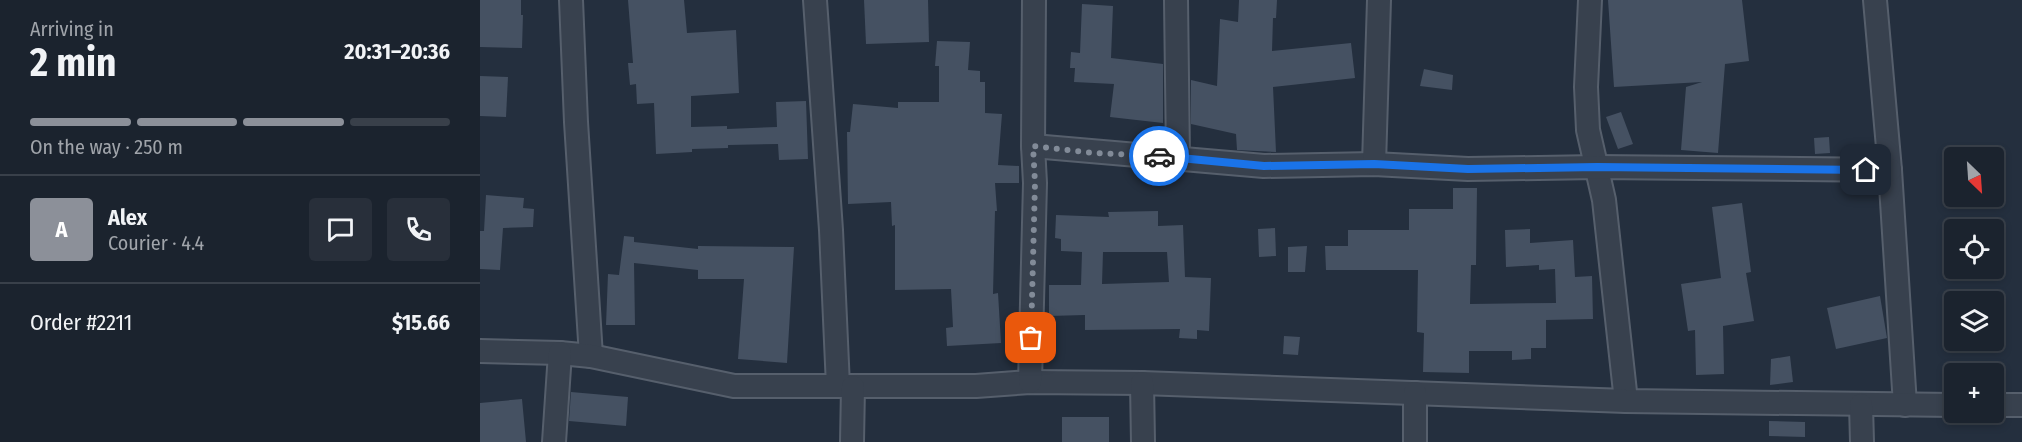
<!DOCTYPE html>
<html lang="en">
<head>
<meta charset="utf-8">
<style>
	:root { --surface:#1b232e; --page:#282f3a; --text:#f1f3f6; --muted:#a0a4aa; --line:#39404a; --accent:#8c9099 }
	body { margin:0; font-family:"Fira Sans Condensed",sans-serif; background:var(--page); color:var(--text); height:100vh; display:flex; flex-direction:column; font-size:22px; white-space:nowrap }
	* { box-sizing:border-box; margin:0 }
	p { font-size:20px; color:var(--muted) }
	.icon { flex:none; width:33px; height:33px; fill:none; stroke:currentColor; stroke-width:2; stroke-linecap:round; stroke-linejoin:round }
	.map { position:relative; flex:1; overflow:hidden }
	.drawer { display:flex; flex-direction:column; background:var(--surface); width:480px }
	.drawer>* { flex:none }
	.needle { width:39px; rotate:155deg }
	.controls { position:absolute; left:1464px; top:147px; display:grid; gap:12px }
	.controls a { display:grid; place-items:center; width:60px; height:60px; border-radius:6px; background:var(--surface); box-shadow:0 3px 9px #0003,0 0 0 2px var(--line); font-size:30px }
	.pin { position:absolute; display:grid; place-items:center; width:51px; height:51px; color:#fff; margin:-26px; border-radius:12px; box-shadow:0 3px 9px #0006 }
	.courier { position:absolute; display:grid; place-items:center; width:60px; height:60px; margin:-30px; border:4px solid #1a73e8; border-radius:50%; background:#fff; color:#222; box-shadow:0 2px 8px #0007 }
	.summary em { font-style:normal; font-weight:700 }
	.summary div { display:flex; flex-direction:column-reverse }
	.summary { display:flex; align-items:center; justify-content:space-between; height:102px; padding:0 30px }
	h1 { font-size:39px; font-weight:700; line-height:45px }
	.bar { display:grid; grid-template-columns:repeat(4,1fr); gap:9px 6px; align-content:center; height:72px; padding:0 30px }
	.bar i { height:8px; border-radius:4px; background:var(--line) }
	.bar .on { background:var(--accent) }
	.bar p { grid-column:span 4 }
	.line { display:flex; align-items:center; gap:15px; padding:0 30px; border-top:2px solid var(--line) }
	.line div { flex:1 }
	.round { display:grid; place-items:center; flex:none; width:63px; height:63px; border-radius:6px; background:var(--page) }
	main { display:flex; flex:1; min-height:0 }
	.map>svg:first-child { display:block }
	.building { fill:#455162; fill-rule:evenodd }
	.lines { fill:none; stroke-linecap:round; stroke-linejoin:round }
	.minor-casing { stroke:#565f6c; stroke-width:26 }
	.minor { stroke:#38414e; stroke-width:22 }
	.done { stroke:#828b98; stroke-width:6; stroke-dasharray:0 10.8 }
	.route { stroke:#1a73e8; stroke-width:8 }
</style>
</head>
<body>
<main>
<section class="drawer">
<div class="summary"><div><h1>2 min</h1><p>Arriving in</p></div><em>20:31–20:36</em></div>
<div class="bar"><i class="on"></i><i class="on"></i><i class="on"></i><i></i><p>On the way · 250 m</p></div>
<div class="line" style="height:108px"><b class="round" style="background:var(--accent);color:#fff">A</b><div><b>Alex</b><p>Courier · 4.4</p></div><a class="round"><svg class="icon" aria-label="chat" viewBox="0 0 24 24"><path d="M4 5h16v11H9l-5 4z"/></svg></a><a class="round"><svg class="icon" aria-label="phone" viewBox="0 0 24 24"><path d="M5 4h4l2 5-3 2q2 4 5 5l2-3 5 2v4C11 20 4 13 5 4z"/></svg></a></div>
<div class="line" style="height:78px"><div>Order #2211</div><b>$15.66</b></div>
</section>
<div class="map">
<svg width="1542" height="442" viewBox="0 0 1542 442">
	<rect width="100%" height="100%" fill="#242f3e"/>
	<g class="building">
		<polygon points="0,0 41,0 41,15 43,15 42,48 0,47"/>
		<polygon points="148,0 204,0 207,33 256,30 259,93 211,96 211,127 247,126 247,129 297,127 296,102 326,101 328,159 299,160 298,144 248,145 248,148 212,149 212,152 176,154 174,103 157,104 156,84 150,85 148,63 153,63"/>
		<polygon points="384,0 448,0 449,42 386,44"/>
		<polygon points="759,0 797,0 796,18 793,18 792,51 871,43 875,78 793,87 796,152 757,150 756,134 711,124 711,80 737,86 740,19 758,22"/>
		<polygon points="1128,0 1262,0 1269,61 1245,64 1238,153 1201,150 1206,87 1222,82 1134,87"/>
		<polygon points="602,4 633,6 631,58 683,64 683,123 630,117 634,84 594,82 595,68 590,68 591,52 600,53"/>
		<polygon points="457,41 490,42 488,70 500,71 500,82 505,82 505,113 522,114 518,165 539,166 539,183 515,183 517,211 515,211 513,294 518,293 521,343 467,346 466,328 473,327 471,289 415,290 415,225 412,226 411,202 368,204 367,132 370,132 373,104 418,108 418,102 459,102 459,66 455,66"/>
		<polygon points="944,69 973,75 972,90 940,86"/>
		<polygon points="0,76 28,77 26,117 0,116"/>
		<polygon points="1141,112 1153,144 1138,149 1126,117"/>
		<polygon points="1349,137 1350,153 1335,154 1334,138"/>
		<polygon points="973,188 997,188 996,265 991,265 990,304 1076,303 1075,269 1059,270 1059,265 1026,267 1025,230 1050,229 1050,243 1093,240 1095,277 1112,276 1113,319 1066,320 1066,348 1051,348 1051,359 1032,360 1032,351 989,351 989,373 943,372 944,333 937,332 938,270 846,270 845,246 868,246 868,230 929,230 929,209 973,209"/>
		<polygon points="6,195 44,198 43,208 54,209 53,227 23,228 20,270 0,269 0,231 4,231"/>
		<polygon points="1262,203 1271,272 1266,273 1274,321 1243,326 1244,374 1216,375 1215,330 1208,331 1201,284 1241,278 1232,207"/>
		<path d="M 678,211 L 678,226 L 703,225 L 705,277 L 731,278 L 729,331 L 717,330 L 717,339 L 699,338 L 700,329 L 605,330 L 605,315 L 569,316 L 569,285 L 601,285 L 602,252 L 581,251 L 581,239 L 575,238 L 576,215 L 629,217 L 628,212 ZM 623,252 L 687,252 L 689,282 L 622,284 Z"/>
		<polygon points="795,228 796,256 779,257 778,229"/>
		<polygon points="144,236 154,237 154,242 218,249 218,246 314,247 307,363 258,359 264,279 218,279 218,270 154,263 155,325 126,325 128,274 139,275"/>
		<polygon points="827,246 825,272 808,272 808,247"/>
		<polygon points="1400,296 1407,338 1356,349 1347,308"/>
		<polygon points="804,336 820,337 818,355 803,354"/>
		<polygon points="1310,356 1313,382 1290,385 1291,359"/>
		<polygon points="91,392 148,397 146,426 89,421"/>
		<polygon points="42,399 46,442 0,442 0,403"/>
		<rect x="582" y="417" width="47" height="25"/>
		<polygon points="1289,421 1325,422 1325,437 1289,436"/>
	</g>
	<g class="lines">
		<g class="minor-casing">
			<g id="minor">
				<polyline points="91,0 96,122 111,356"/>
				<polyline points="335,0 351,230 358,386"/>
				<polyline points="696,0 698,157"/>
				<polyline points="1110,0 1106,87 1108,130 1124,200 1146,401"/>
				<polyline points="1395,0 1410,170 1425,405"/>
				<polyline points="553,146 784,166 894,164 988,169 1117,167 1410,170"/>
				<polyline points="894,164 899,0"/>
				<polyline points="0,351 80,353 111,356 254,386 496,386 550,382 662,383 1146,401 1474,405"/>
				<polyline points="550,382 555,183 553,146 554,0"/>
				<polyline points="662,383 663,442"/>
				<polyline points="1381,405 1382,442"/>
				<polyline points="1514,405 1542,405"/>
				<polyline points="74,442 80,353"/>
				<polyline points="372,442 373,387"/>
				<polyline points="935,442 935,393"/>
			</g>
		</g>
		<use href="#minor" class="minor"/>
	</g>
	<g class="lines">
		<polyline class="done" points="551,338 555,183 553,146 614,153 679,156"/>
		<polyline class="route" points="679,156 784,166 894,164 988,169 1117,167 1386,170"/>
	</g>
</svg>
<div class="controls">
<a><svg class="needle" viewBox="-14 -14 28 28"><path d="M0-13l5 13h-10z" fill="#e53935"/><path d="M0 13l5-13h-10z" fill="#a0a4aa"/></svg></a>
<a><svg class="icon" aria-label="locate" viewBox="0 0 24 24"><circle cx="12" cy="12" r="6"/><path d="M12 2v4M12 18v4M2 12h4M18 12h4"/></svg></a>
<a><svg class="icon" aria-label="layers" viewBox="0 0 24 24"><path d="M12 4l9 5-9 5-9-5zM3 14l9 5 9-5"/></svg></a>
<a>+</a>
</div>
<div class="pin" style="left:551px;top:338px;background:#ea580c"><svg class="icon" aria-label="bag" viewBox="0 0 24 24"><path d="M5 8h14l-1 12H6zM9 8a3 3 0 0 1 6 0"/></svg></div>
<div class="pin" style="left:1386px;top:170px;background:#1f2937"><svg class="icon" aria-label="home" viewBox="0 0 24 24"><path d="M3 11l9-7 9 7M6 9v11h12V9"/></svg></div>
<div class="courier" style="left:679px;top:156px"><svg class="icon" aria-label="car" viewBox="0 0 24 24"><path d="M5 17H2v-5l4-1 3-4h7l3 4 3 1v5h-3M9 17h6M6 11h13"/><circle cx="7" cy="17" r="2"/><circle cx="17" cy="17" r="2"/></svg></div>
</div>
</main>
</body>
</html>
